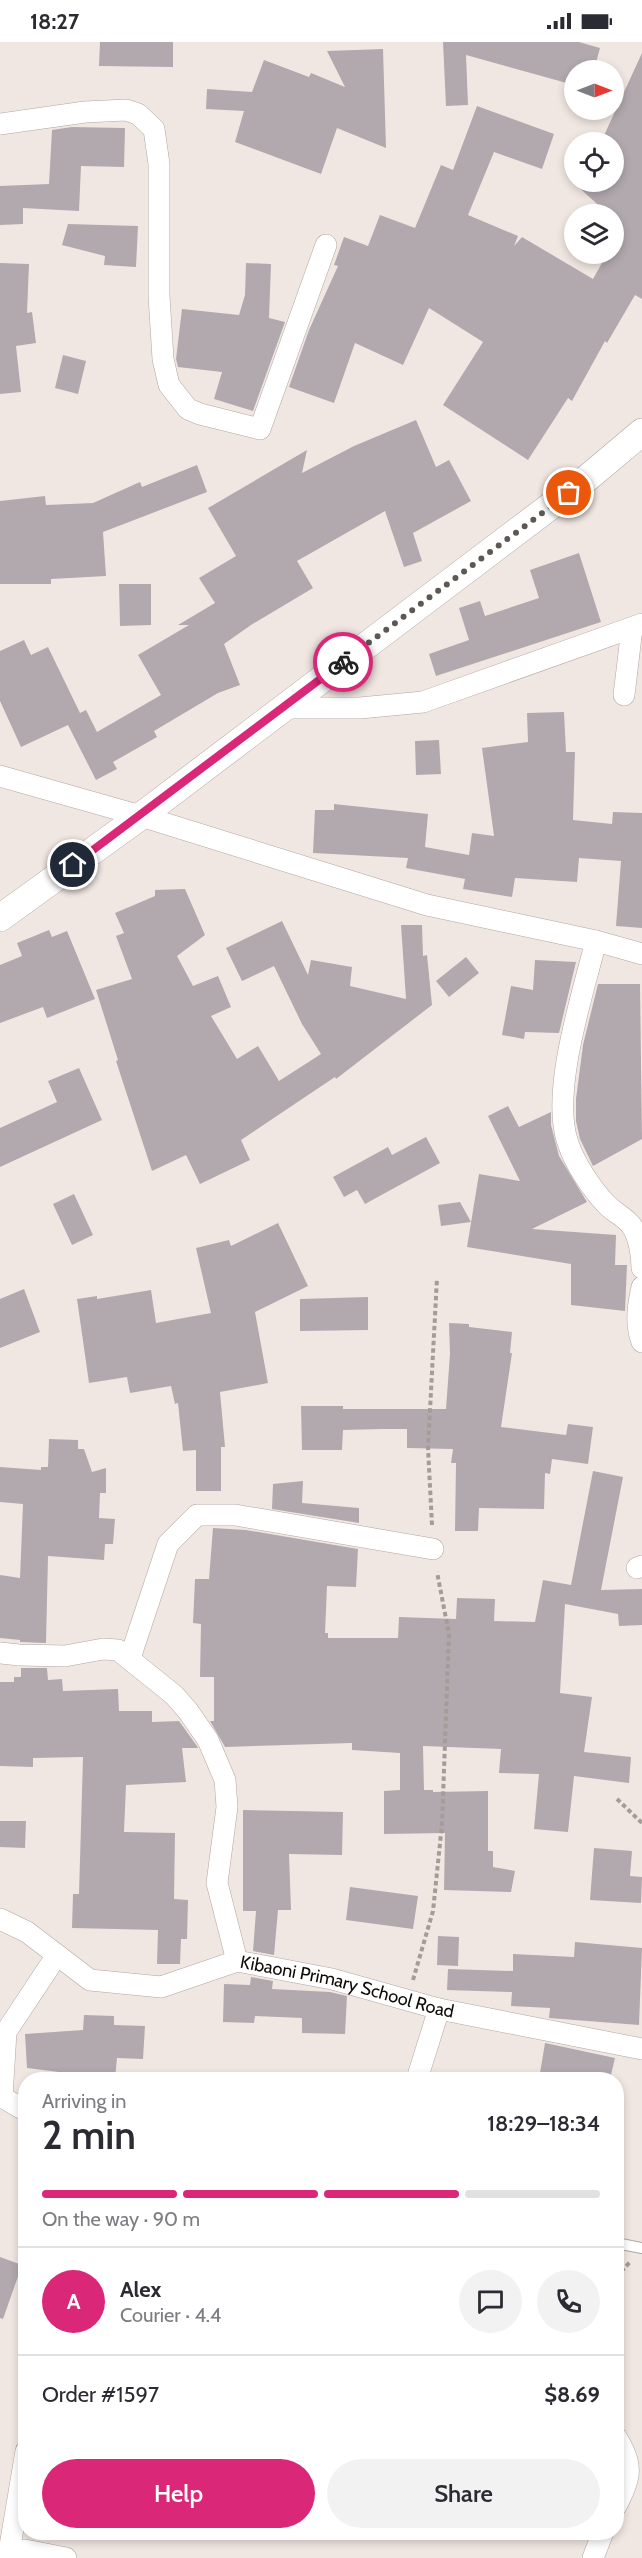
<!DOCTYPE html>
<html lang="en">
<head>
<meta charset="utf-8">
<style>
	:root { --surface:#fff; --page:#f2f2f3; --text:#2b2b33; --muted:#7c7c81; --line:#e1e1e2; --accent:#db2777 }
	body { margin:0; font-family:Cabin,sans-serif; background:var(--page); color:var(--text); height:100vh; display:flex; flex-direction:column; font-size:22px; white-space:nowrap }
	* { box-sizing:border-box; margin:0 }
	p { font-size:20px; color:var(--muted) }
	.icon { flex:none; width:33px; height:33px; fill:none; stroke:currentColor; stroke-width:2; stroke-linecap:round; stroke-linejoin:round }
	.map { position:relative; flex:1; overflow:hidden }
	.drawer { position:absolute; left:18px; top:2030px; width:606px; height:468px; display:flex; flex-direction:column; background:var(--surface); border-radius:24px; box-shadow:0 3px 9px #0003 }
	.drawer>* { flex:none }
	.needle { width:39px; rotate:90deg }
	.controls { position:absolute; left:564px; top:18px; display:grid; gap:12px }
	.controls a { display:grid; place-items:center; width:60px; height:60px; border-radius:50%; background:var(--surface); box-shadow:0 3px 9px #0003; font-size:30px }
	.pin { position:absolute; display:grid; place-items:center; width:51px; height:51px; color:#fff; margin:-26px; border:3px solid #fff; border-radius:50%; box-shadow:0 2px 6px #0007 }
	.courier { position:absolute; display:grid; place-items:center; width:60px; height:60px; margin:-30px; border:4px solid #db2777; border-radius:50%; background:#fff; color:#222; box-shadow:0 2px 8px #0007 }
	.head em { font-style:normal; font-weight:600 }
	.head div { display:flex; flex-direction:column-reverse }
	.head { display:flex; align-items:center; justify-content:space-between; height:102px; padding:0 24px }
	h1 { font-size:39px; font-weight:600; line-height:45px }
	.bar { display:grid; grid-template-columns:repeat(4,1fr); gap:9px 6px; align-content:center; height:72px; padding:0 24px }
	.bar i { height:8px; border-radius:4px; background:var(--line) }
	.bar .on { background:var(--accent) }
	.bar p { grid-column:span 4 }
	.line { display:flex; align-items:center; gap:15px; padding:0 24px; border-top:2px solid var(--line) }
	.line div { flex:1 }
	.round { display:grid; place-items:center; flex:none; width:63px; height:63px; border-radius:32px; background:var(--page) }
	.action { display:flex; gap:12px; margin-top:auto; padding:12px 24px }
	.action a { flex:1; height:69px; border-radius:36px; background:var(--accent); color:#fff; font-size:24px; font-weight:600; line-height:69px; text-align:center }
	.action a+a { background:var(--page); color:var(--text) }
	.status { display:flex; justify-content:space-between; align-items:center; height:42px; padding:0 30px; background:var(--surface); direction:ltr }
	.status svg { height:16px; fill:currentColor }
	.map>svg:first-child { display:block }
	.building { fill:#b2a9af }
	.lines { fill:none; stroke-linecap:round; stroke-linejoin:round }
	.service-casing { stroke:#b0a6a2; stroke-width:12 }
	.minor-casing { stroke:#b0a6a2; stroke-width:22 }
	.tertiary-casing { stroke:#b0a6a2; stroke-width:28 }
	.path { stroke:#a49c98; stroke-width:4; stroke-dasharray:4.5 3; stroke-linecap:butt }
	.service { stroke:#fff; stroke-width:10 }
	.minor { stroke:#fff; stroke-width:21 }
	.tertiary { stroke:#fff; stroke-width:27 }
	.done { stroke:#5d5855; stroke-width:6; stroke-dasharray:0 10.8 }
	.route { stroke:#db2777; stroke-width:8 }
	.labels { text-anchor:middle; dominant-baseline:central; stroke-width:4.5; stroke-linejoin:round; paint-order:stroke }
	.street-label { font-size:18px; fill:#0e0b09; stroke:#fef4ef }
</style>
</head>
<body>
<div class="status"><b>18:27</b><svg viewBox="0 0 49 12"><path d="M0 12V9h3v3zM5 12V6h3v6zM10 12V3h3v9zM15 12V0h3v12zM26 1h20v11H26zM47 4h2v5h-2z"/></svg></div>
<div class="map">
<svg width="642" height="2516" viewBox="0 0 642 2516">
	<rect width="100%" height="100%" fill="#f1e7e2"/>
	<g class="building">
		<polygon points="100,0 173,0 173,25 99,24"/>
		<polygon points="443,0 579,0 600,6 594,28 574,28 574,43 466,13 468,63 446,64"/>
		<polygon points="383,7 386,106 337,86 321,132 235,100 244,69 206,67 207,47 252,50 264,18 309,35 311,31 345,45 327,9"/>
		<polygon points="642,11 642,257 635,253 607,301 605,299 572,359 568,356 528,418 443,363 483,300 429,266 403,323 355,301 334,361 289,345 309,288 338,224 334,223 344,195 368,204 380,173 415,186 441,123 453,128 477,64 554,92 542,127 494,110 468,173 518,194 514,204 522,195 593,237 607,212 614,212 614,200 622,185 614,177 614,172 608,172 573,140 614,140 614,100 601,100"/>
		<polygon points="72,85 125,86 124,125 81,124 79,169 23,166 23,182 0,183 0,144 49,142 52,88"/>
		<polygon points="68,182 138,184 136,225 104,223 105,214 62,203"/>
		<polygon points="0,221 29,222 27,271 32,270 36,301 16,304 21,350 0,352"/>
		<polygon points="246,221 271,222 269,276 285,280 253,369 214,357 222,330 178,325 176,317 182,267 239,273 245,253"/>
		<polygon points="63,313 86,319 78,352 55,346"/>
		<polygon points="416,378 436,425 449,418 471,459 413,491 422,519 404,525 385,469 297,519 313,546 251,583 224,602 240,643 218,651 154,689 157,695 113,720 117,727 96,738 68,683 21,705 0,659 0,609 24,598 31,613 48,605 80,671 86,668 97,690 161,653 138,613 189,583 178,583 215,561 199,536 236,514 208,466 307,408 302,431 354,404"/>
		<polygon points="197,423 207,450 103,490 106,534 51,537 51,542 0,542 0,459 45,454 46,463 93,461 140,440 142,445"/>
		<polygon points="579,511 601,580 436,634 429,612 469,598 459,566 480,559 485,574 539,556 530,528"/>
		<polygon points="119,542 151,542 151,583 120,584"/>
		<polygon points="564,670 566,710 575,710 573,778 612,782 613,770 642,771 642,886 616,884 621,819 579,816 577,840 515,836 512,855 463,847 465,837 406,826 408,816 313,811 315,768 334,768 334,762 428,772 425,805 469,813 472,791 494,794 482,706 528,700 527,671"/>
		<polygon points="439,698 441,732 416,733 415,699"/>
		<polygon points="185,847 205,893 177,914 193,944 218,934 231,965 211,974 237,1017 258,1004 279,1039 321,1012 302,982 274,924 242,939 226,906 282,879 308,933 311,918 352,925 350,944 406,957 401,883 422,883 423,914 427,913 432,963 336,1037 335,1035 241,1098 250,1118 200,1142 186,1113 152,1129 116,1019 118,1018 96,948 132,937 116,894 124,891 115,871 155,854 155,848"/>
		<polygon points="49,888 52,895 67,889 95,957 47,976 43,965 0,981 0,923 22,914 17,901"/>
		<polygon points="466,915 479,931 449,955 436,939"/>
		<polygon points="535,918 576,920 559,991 525,990 524,997 502,993 511,944 533,948"/>
		<polygon points="598,942 640,942 642,1097 593,1124 580,1097 576,1079 576,1057 583,1003"/>
		<polygon points="79,1026 102,1078 0,1125 0,1086 57,1060 48,1039"/>
		<polygon points="508,1064 519,1085 551,1070 551,1083 559,1114 587,1160 532,1187 616,1193 615,1223 627,1223 625,1269 571,1263 571,1222 467,1205 479,1132 520,1139 488,1074"/>
		<polygon points="426,1095 440,1121 365,1162 357,1148 344,1155 333,1135 388,1105 392,1113"/>
		<polygon points="74,1152 93,1193 72,1203 53,1162"/>
		<polygon points="460,1160 471,1180 441,1184 438,1163"/>
		<polygon points="278,1181 308,1244 255,1270 268,1341 220,1350 225,1405 221,1405 221,1449 196,1449 196,1408 183,1409 178,1361 175,1362 171,1344 130,1351 127,1335 89,1341 77,1257 97,1254 97,1257 151,1248 156,1281 211,1271 196,1206 229,1198 231,1204"/>
		<polygon points="24,1247 40,1290 0,1306 0,1257"/>
		<polygon points="368,1255 368,1288 300,1289 300,1257"/>
		<polygon points="449,1281 469,1282 469,1285 512,1290 510,1311 512,1311 501,1385 566,1393 568,1382 593,1385 588,1422 552,1417 550,1432 545,1431 544,1467 479,1466 478,1489 455,1489 456,1421 451,1421 453,1407 407,1406 407,1387 382,1387 343,1388 342,1408 302,1408 301,1364 343,1364 343,1367 446,1367 450,1312"/>
		<polygon points="49,1397 78,1398 78,1407 84,1407 92,1430 106,1426 106,1451 100,1451 99,1476 115,1477 113,1502 105,1502 104,1518 48,1514 46,1601 20,1600 20,1598 0,1596 0,1533 20,1536 23,1462 0,1460 0,1425 41,1428 41,1425 48,1425"/>
		<polygon points="593,1429 623,1435 601,1548 642,1547 642,1583 619,1584 618,1572 565,1562 560,1651 592,1655 584,1710 631,1715 629,1741 574,1734 568,1790 534,1787 539,1732 499,1731 501,1707 423,1704 424,1748 433,1748 433,1750 488,1749 488,1809 493,1809 493,1825 515,1829 511,1850 444,1848 445,1791 384,1792 384,1749 400,1748 400,1711 352,1708 352,1701 225,1705 210,1679 214,1679 214,1635 200,1635 201,1582 193,1581 195,1537 209,1537 213,1486 246,1488 358,1507 356,1545 327,1544 325,1591 328,1591 328,1596 398,1596 399,1575 456,1577 457,1556 495,1557 494,1579 535,1580 543,1538 571,1543"/>
		<polygon points="303,1439 302,1461 359,1466 359,1481 272,1467 273,1442"/>
		<polygon points="21,1626 47,1626 48,1638 62,1637 63,1649 118,1647 119,1669 152,1669 152,1680 179,1679 197,1704 198,1706 182,1706 186,1740 126,1743 124,1790 175,1791 174,1857 188,1858 187,1897 181,1897 180,1922 157,1922 158,1888 72,1886 73,1852 79,1852 83,1715 33,1716 33,1725 0,1724 0,1640 14,1640 14,1635 21,1635"/>
		<polygon points="243,1768 343,1770 342,1813 289,1812 291,1868 278,1868 274,1913 253,1909 256,1869 243,1869"/>
		<polygon points="0,1779 26,1779 25,1806 0,1805"/>
		<polygon points="594,1806 632,1809 630,1834 642,1835 641,1861 590,1858"/>
		<polygon points="350,1845 418,1854 413,1887 346,1878"/>
		<polygon points="438,1894 459,1895 458,1924 437,1923"/>
		<polygon points="575,1900 642,1906 639,1983 549,1976 550,1966 511,1964 512,1950 447,1948 448,1927 513,1929 513,1912 574,1915"/>
		<polygon points="251,1935 273,1939 272,1947 330,1950 347,1954 345,1992 302,1991 302,1976 255,1974 254,1981 223,1980 224,1942 250,1943"/>
		<polygon points="84,1973 114,1974 114,1983 145,1984 143,2017 117,2016 115,2037 27,2026 25,1992 83,1988"/>
		<polygon points="545,2001 615,2016 610,2037 539,2037"/>
		<polygon points="0,2215 22,2223 3,2277 0,2276"/>
	</g>
	<g class="lines">
		<g class="service-casing">
			<polyline id="service" points="616,2201 642,2206"/>
		</g>
		<g class="minor-casing">
			<g id="minor">
				<polyline points="0,82 85,70 126,68 138,72 154,87 159,122 159,254 163,317 169,343 188,367 200,372 260,387 326,203"/>
				<polyline points="624,653 632,586"/>
				<polyline points="281,666 360,666 423,660 642,582"/>
				<polyline points="0,734 141,774 427,863 596,899 642,912"/>
				<path d="M 596,899 C 583,951 550,1051 568,1101 C 575,1122 591,1146 606,1162 C 613,1170 625,1175 631,1183 C 639,1194 642,1213 642,1226"/>
				<path d="M 642,1245 C 638,1263 635,1282 642,1300"/>
				<polyline points="637,1526 642,1524"/>
				<polyline points="0,1611 19,1613 65,1614 103,1607 118,1608 174,1653 188,1669 208,1698 225,1738 227,1765 217,1841 237,1919"/>
				<polyline points="130,1616 168,1502 197,1473 235,1473 433,1507"/>
				<path id="s1" d="M 0,1877 L 27,1890 L 90,1938 L 161,1945 L 237,1919 L 332,1937 L 439,1967 L 642,2007"/>
				<polyline points="417,2037 439,1967"/>
				<polyline points="26,2069 2,2055 6,1990 57,1913"/>
				<path d="M 616,2395 C 634,2423 631,2436 616,2464"/>
				<polyline points="11,2511 25,2508 66,2516"/>
				<polyline points="8,2516 26,2409"/>
				<polyline points="593,2516 603,2490"/>
			</g>
		</g>
		<g class="tertiary-casing">
			<polyline id="tertiary" points="0,876 141,774 585,438 642,390"/>
		</g>
		<g class="path">
			<polyline points="432,1483 428,1406 437,1236"/>
			<polyline points="617,1757 642,1781"/>
			<polyline points="413,1938 433,1869 442,1782 449,1592 437,1530"/>
			<polyline points="616,2235 630,2220"/>
		</g>
		<use href="#service" class="service"/>
		<use href="#minor" class="minor"/>
		<use href="#tertiary" class="tertiary"/>
	</g>
	<g class="lines">
		<polyline class="done" points="343,620 569,451"/>
		<polyline class="route" points="73,823 343,620"/>
	</g>
	<g class="labels">
		<g class="street-label">
			<text stroke="none"><textPath href="#s1" startOffset="374">Kibaoni Primary School Road</textPath></text>
		</g>
	</g>
</svg>
<div class="controls">
<a><svg class="needle" viewBox="-14 -14 28 28"><path d="M0-13l5 13h-10z" fill="#e53935"/><path d="M0 13l5-13h-10z" fill="#7c7c81"/></svg></a>
<a><svg class="icon" aria-label="locate" viewBox="0 0 24 24"><circle cx="12" cy="12" r="6"/><path d="M12 2v4M12 18v4M2 12h4M18 12h4"/></svg></a>
<a><svg class="icon" aria-label="layers" viewBox="0 0 24 24"><path d="M12 4l9 5-9 5-9-5zM3 14l9 5 9-5"/></svg></a>
</div>
<div class="pin" style="left:569px;top:451px;background:#ea580c"><svg class="icon" aria-label="bag" viewBox="0 0 24 24"><path d="M5 8h14l-1 12H6zM9 8a3 3 0 0 1 6 0"/></svg></div>
<div class="pin" style="left:73px;top:823px;background:#1f2937"><svg class="icon" aria-label="home" viewBox="0 0 24 24"><path d="M3 11l9-7 9 7M6 9v11h12V9"/></svg></div>
<div class="courier" style="left:343px;top:620px"><svg class="icon" aria-label="bike" viewBox="0 0 24 24"><circle cx="6" cy="16" r="4"/><circle cx="18" cy="16" r="4"/><path d="M6 16l4-8h5l3 8M10 8l3 8H6M13 5h3"/></svg></div>
<section class="drawer">
<div class="head"><div><h1>2 min</h1><p>Arriving in</p></div><em>18:29–18:34</em></div>
<div class="bar"><i class="on"></i><i class="on"></i><i class="on"></i><i></i><p>On the way · 90 m</p></div>
<div class="line" style="height:108px"><b class="round" style="background:var(--accent);color:#fff">A</b><div><b>Alex</b><p>Courier · 4.4</p></div><a class="round"><svg class="icon" aria-label="chat" viewBox="0 0 24 24"><path d="M4 5h16v11H9l-5 4z"/></svg></a><a class="round"><svg class="icon" aria-label="phone" viewBox="0 0 24 24"><path d="M5 4h4l2 5-3 2q2 4 5 5l2-3 5 2v4C11 20 4 13 5 4z"/></svg></a></div>
<div class="line" style="height:78px"><div>Order #1597</div><b>$8.69</b></div>
<div class="action"><a>Help</a><a>Share</a></div>
</section>
</div>
</body>
</html>
